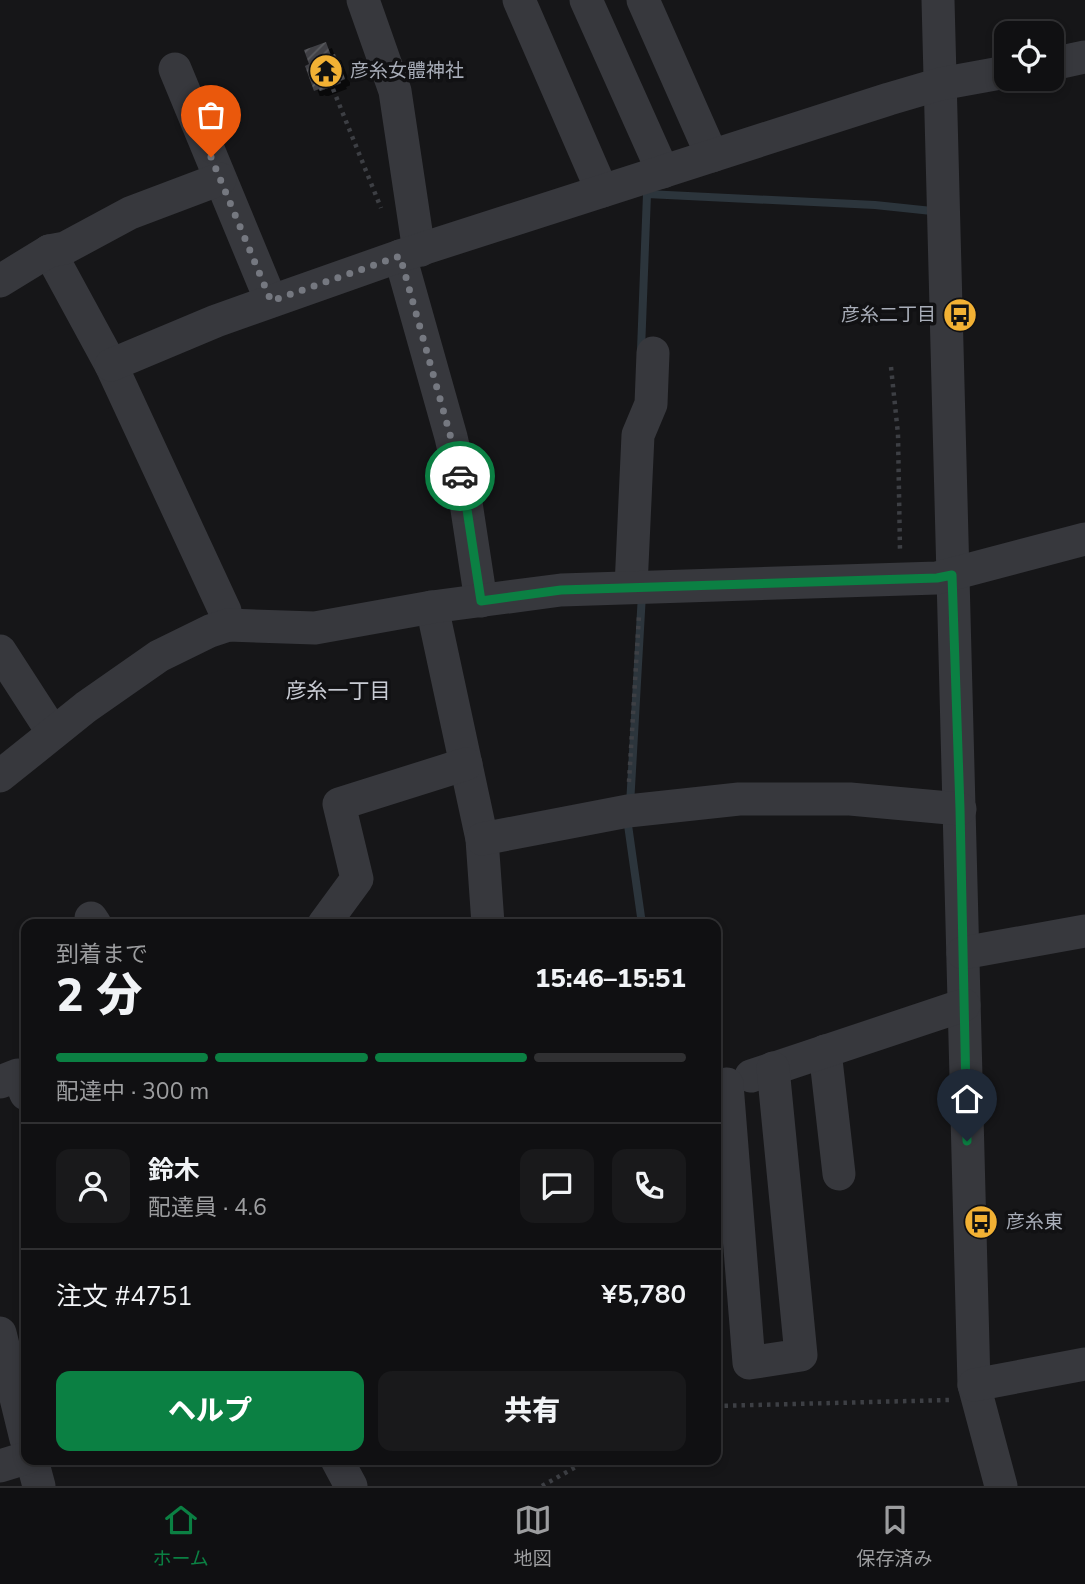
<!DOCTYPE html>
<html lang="ja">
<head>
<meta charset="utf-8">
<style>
	:root { --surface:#101012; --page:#19191b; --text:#f1f3f6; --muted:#9c9d9f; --line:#303032; --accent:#0b8043 }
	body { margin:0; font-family:"Nunito Sans","Noto Sans JP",sans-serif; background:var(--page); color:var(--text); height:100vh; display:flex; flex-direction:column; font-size:26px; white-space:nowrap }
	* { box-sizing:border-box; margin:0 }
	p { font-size:23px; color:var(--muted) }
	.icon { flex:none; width:38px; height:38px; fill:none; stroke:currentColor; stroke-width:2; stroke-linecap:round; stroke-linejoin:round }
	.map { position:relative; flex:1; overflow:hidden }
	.sheet { position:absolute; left:21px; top:919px; width:700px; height:546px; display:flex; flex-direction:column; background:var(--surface); border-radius:14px; box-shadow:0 4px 10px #0003,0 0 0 2px var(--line) }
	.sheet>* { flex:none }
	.tools { position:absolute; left:994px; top:21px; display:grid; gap:14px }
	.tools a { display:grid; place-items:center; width:70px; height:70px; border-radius:14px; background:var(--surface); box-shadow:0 4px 10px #0003,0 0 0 2px var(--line); font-size:35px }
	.pin { position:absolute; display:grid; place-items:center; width:60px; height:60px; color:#fff; margin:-72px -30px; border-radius:50% 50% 50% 0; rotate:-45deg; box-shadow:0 0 7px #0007 }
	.pin .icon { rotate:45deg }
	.courier { position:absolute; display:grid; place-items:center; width:70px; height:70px; margin:-35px; border:5px solid #0b8043; border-radius:50%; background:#fff; color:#222; box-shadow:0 2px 9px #0007 }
	.head em { font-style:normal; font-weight:800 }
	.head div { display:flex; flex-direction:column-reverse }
	.head { display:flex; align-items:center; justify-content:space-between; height:119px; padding:0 35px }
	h1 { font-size:46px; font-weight:800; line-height:52px }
	.bar { display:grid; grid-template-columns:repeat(4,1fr); gap:10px 7px; align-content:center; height:84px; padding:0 35px }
	.bar i { height:9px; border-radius:5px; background:var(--line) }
	.bar .on { background:var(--accent) }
	.bar p { grid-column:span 4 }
	.line { display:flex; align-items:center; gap:18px; padding:0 35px; border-top:2px solid var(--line) }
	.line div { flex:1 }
	.round { display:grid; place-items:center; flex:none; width:74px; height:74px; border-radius:14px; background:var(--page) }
	.action { display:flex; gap:14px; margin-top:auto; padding:14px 35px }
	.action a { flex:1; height:80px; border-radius:14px; background:var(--accent); color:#fff; font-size:28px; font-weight:800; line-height:80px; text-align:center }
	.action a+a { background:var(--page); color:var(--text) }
	.menu { display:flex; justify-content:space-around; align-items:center; height:98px; border-top:2px solid var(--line); background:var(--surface); font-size:19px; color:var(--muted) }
	.menu a { display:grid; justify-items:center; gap:4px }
	.menu .on { color:var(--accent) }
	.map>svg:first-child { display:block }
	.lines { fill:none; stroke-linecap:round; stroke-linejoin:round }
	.stream { stroke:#2c353c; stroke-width:8 }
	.building { fill:url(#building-hatch); filter:url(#shadow) }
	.path { stroke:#3d3f44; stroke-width:4.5; stroke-dasharray:3.5 5; stroke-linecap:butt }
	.minor { stroke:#37383d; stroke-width:33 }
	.done { stroke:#757880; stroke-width:7; stroke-dasharray:0 12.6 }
	.route { stroke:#0b8043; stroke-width:9 }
	.labels { text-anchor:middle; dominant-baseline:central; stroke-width:7; stroke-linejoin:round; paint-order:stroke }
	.poi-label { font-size:19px; fill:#a8adb8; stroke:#111113; text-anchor:start }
	.neighbourhood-label { font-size:21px; fill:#c9ccd4; stroke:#111113 }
</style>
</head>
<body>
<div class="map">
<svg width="1085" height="1486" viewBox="0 0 1085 1486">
	<defs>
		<pattern id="building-hatch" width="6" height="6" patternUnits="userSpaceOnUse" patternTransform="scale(1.75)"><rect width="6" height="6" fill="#404145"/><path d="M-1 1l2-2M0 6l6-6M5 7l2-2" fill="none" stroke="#595a5e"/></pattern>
		<filter id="shadow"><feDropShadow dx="6" dy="6" stdDeviation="0" flood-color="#0009"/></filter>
	</defs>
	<rect width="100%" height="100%" fill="#161618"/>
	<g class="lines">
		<g class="stream">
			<polyline points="641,350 647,194 875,205 932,211"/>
			<polyline points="630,805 642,594"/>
			<polyline points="629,818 628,825 642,924"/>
		</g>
	</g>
	<polygon class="building" points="326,42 331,56 335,54 345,79 340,81 341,83 320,91 319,89 314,91 305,66 309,64 304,50"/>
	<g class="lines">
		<g class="path">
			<polyline points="333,89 381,208"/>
			<polyline points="891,367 898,434 900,551"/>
			<polyline points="629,782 639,616"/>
			<polyline points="716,1406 949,1400"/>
			<polyline points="542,1486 588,1460"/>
		</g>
		<g class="minor">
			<polyline points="363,0 395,91 417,238 421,250"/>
			<polyline points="519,0 602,191"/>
			<polyline points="586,0 663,172"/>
			<polyline points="643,0 712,156"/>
			<polyline points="938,0 974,1385 1001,1486"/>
			<polyline points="1052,64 1085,57"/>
			<polyline points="175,69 271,301"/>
			<polyline points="49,251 111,365 225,611 228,625"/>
			<polyline points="400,256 451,437 466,503 481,601"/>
			<polyline points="0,281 49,251 65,248 130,213 220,179"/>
			<polyline points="111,365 216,321 400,256 889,99 940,84 1006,72"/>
			<polyline points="631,587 638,435 651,404 653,353"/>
			<polyline points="432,607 482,839 488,924"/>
			<polyline points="0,651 53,733"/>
			<polyline points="0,776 86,707 159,656 210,631 228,625 315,628 432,607 561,590 937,578 1085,539"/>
			<polyline points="482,839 628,811 739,799 850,799 960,809"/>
			<polyline points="91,918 95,924"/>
			<polyline points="324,924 357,879 339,804 466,764"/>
			<polyline points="963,953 1085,931"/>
			<polyline points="825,1051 839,1174"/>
			<polyline points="751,1076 964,1005"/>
			<polyline points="0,1082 18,1075 26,1094"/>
			<polyline points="727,1084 749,1363 801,1355 773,1068"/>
			<polyline points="0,1333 26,1439"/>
			<polyline points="974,1385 1085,1364"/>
			<polyline points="32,1460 39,1486"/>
			<polyline points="337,1460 351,1486"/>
			<polyline points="0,1466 26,1458"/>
		</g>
	</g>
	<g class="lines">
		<polyline class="done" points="211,157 271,301 400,256 451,438 460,476"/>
		<polyline class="route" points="460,476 466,503 481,601 561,590 937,578 952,575 960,809 967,1141"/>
	</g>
	<defs>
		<g id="temple-disc" transform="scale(1.75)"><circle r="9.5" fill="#f2b134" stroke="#111113"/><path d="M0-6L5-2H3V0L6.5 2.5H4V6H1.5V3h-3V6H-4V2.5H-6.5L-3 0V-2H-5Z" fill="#111"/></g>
		<g id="bus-disc" transform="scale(1.75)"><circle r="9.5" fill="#f2b134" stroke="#111113"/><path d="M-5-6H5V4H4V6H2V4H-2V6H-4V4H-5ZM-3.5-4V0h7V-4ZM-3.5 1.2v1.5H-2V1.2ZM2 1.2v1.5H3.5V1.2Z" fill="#111"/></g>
	</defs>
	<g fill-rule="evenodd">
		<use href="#temple-disc" x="326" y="71"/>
		<use href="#bus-disc" x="960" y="315"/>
		<use href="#bus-disc" x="981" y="1222"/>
	</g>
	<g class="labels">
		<g class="poi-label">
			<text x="350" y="71">彦糸女體神社</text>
			<text x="936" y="315" text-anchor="end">彦糸二丁目</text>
			<text x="1006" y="1222">彦糸東</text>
		</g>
		<g class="neighbourhood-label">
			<text x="338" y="691">彦糸一丁目</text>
		</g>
	</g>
</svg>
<div class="tools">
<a><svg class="icon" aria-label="locate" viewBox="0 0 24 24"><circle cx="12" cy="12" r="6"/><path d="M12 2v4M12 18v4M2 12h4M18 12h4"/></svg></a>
</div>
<div class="pin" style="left:211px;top:157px;background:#ea580c"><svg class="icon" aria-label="bag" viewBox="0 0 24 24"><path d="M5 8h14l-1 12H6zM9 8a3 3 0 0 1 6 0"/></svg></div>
<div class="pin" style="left:967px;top:1141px;background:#1f2937"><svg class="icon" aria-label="home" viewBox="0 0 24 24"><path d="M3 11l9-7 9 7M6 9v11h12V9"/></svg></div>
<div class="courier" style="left:460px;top:476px"><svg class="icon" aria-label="car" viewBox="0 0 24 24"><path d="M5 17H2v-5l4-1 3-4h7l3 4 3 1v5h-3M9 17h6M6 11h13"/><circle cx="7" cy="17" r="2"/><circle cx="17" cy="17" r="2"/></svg></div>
<section class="sheet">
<div class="head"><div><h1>2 分</h1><p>到着まで</p></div><em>15:46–15:51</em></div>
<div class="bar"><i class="on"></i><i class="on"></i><i class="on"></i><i></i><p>配達中 · 300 m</p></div>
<div class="line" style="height:126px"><a class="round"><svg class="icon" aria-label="person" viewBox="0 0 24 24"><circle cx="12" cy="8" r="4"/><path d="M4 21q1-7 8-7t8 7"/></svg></a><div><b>鈴木</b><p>配達員 · 4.6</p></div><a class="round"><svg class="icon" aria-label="chat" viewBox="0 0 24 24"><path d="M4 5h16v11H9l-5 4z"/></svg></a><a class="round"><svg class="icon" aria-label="phone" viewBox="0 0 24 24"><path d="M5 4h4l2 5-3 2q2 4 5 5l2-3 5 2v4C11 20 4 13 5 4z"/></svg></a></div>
<div class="line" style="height:91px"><div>注文 #4751</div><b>¥5,780</b></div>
<div class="action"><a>ヘルプ</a><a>共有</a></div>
</section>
</div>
<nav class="menu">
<a class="on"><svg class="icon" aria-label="home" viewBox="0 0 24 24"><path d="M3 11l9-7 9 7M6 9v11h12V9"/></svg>ホーム</a>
<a><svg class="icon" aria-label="map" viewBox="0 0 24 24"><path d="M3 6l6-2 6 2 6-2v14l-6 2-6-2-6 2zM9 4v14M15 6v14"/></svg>地図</a>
<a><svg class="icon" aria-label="saved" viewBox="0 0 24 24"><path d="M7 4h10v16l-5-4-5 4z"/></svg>保存済み</a>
</nav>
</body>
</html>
